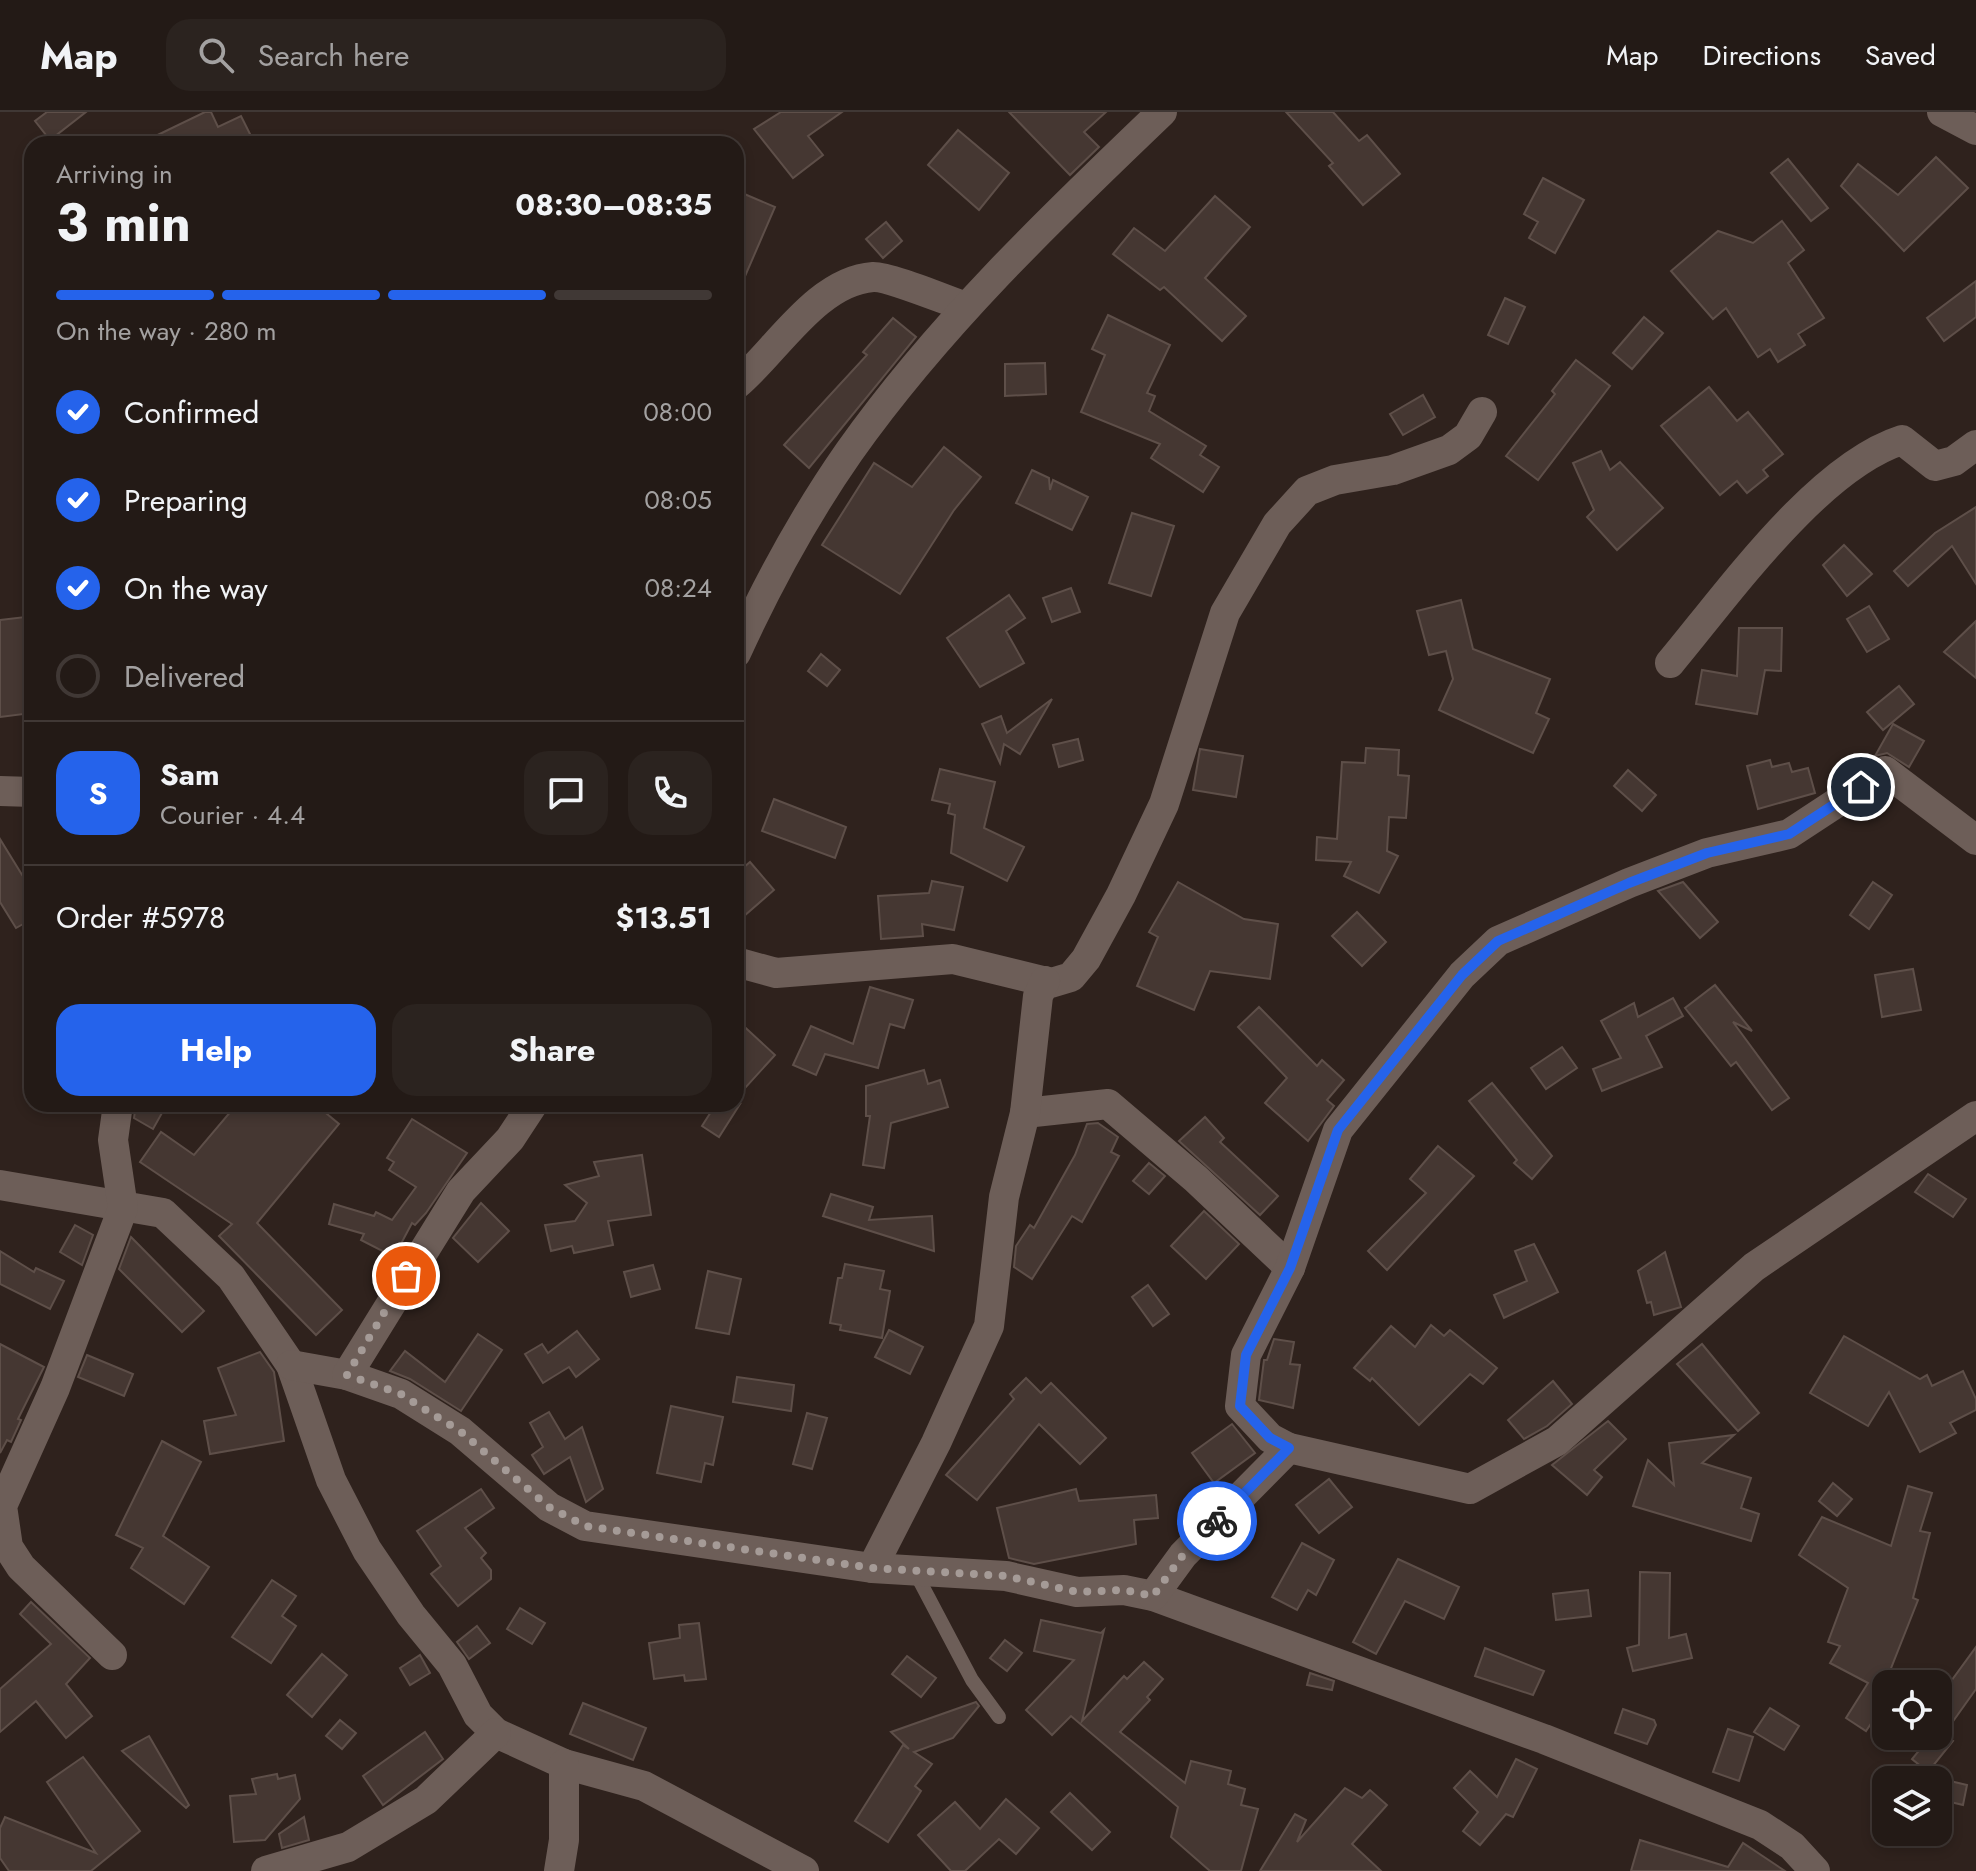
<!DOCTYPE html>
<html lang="en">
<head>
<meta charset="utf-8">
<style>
	:root { --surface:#231a16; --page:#2b231f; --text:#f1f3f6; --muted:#a3a1a1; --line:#403835; --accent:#2563eb }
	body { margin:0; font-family:Jost,sans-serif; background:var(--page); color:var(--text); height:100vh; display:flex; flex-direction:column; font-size:30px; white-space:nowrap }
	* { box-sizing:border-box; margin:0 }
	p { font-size:26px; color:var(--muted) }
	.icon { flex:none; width:44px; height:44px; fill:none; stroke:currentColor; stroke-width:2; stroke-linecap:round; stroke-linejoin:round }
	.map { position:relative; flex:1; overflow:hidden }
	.panel { position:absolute; left:24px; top:24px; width:720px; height:976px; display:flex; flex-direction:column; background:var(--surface); border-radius:24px; box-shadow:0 4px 12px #0003,0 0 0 2px var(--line) }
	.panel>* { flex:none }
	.tools { position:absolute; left:1872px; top:1558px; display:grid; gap:16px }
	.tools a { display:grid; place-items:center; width:80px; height:80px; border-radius:16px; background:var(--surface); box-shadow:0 4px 12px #0003,0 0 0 2px var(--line); font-size:40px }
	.pin { position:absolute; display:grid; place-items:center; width:68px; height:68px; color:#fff; margin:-34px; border:4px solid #fff; border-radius:50%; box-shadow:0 2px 8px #0007 }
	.courier { position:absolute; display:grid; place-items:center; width:80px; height:80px; margin:-40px; border:6px solid #2563eb; border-radius:50%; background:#fff; color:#222; box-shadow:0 2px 10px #0007 }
	.summary em { font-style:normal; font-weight:700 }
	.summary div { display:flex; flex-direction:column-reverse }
	.summary { display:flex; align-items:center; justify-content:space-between; height:136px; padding:0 32px }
	h1 { font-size:52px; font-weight:700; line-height:60px }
	.bar { display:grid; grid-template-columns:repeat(4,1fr); gap:12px 8px; align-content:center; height:96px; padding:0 32px }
	.bar i { height:10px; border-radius:6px; background:var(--line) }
	.bar .current { background:var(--accent) }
	.bar p { grid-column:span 4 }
	.line { display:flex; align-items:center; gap:20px; padding:0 32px; border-top:2px solid var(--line) }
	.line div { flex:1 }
	.round { display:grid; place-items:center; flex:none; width:84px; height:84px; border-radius:24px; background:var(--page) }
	ol { padding:0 32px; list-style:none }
	li { display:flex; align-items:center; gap:24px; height:88px }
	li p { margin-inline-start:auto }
	li .icon { padding:8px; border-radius:50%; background:var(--accent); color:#fff; stroke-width:4 }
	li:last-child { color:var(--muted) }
	li i { width:44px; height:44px; border:4px solid var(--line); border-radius:50% }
	.button { display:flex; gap:16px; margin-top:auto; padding:16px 32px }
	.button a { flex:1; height:92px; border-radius:24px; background:var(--accent); color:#fff; font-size:32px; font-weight:700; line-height:92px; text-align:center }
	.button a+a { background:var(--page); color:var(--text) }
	header { display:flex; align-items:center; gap:48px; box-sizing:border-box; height:112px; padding:0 40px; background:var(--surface); border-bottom:2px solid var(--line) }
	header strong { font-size:38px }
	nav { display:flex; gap:44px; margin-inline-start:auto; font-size:28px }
	.search { width:560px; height:72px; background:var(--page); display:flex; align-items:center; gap:20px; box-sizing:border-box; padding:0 28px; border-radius:24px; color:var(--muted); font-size:30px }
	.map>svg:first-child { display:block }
	.building { fill:#453732; stroke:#5e4f49; stroke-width:2 }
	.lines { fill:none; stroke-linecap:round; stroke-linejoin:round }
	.lane { stroke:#6d5e58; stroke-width:14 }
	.street { stroke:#6d5e58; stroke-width:30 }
	.done { stroke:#a59b97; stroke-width:8; stroke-dasharray:0 14.4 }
	.route { stroke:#2563eb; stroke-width:10 }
</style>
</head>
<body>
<header>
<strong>Map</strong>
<div class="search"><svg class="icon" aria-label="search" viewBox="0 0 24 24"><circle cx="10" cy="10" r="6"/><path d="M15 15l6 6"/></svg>Search here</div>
<nav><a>Map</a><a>Directions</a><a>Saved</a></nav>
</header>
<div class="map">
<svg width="1976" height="1759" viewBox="0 0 1976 1759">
	<rect width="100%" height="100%" fill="#2f221d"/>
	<g class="building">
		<polygon points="47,0 86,0 50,28 35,9"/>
		<polygon points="205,0 211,0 218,15 241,4 255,32 139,32"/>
		<polygon points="781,0 842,0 808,24 823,43 793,66 754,17"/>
		<polygon points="1009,0 1106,0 1084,20 1099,35 1070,63"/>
		<polygon points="1286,0 1333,0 1359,29 1367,23 1400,62 1363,93 1329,54 1333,51"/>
		<polygon points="958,18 1009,61 979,98 928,53"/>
		<polygon points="1936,45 1968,76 1904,139 1841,74 1858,52 1898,83"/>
		<polygon points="1788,47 1828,96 1811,109 1771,61"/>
		<polygon points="1543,66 1584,88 1555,141 1529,126 1538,110 1524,102"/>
		<polygon points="742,81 775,95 736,185 736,94"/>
		<polygon points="1215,84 1250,115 1205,166 1246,204 1222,229 1164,175 1160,178 1113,142 1134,116 1165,139"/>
		<polygon points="1782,109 1804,138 1788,151 1824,206 1798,222 1805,233 1778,250 1770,237 1758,245 1726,196 1713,207 1671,159 1718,119 1753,131"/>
		<polygon points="886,110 902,129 883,146 866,127"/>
		<polygon points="1976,169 1976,205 1944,229 1927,206"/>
		<polygon points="1505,186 1525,195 1508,232 1488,223"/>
		<polygon points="1108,203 1170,233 1147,281 1155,284 1149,299 1206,334 1200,343 1219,355 1203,380 1151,346 1160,332 1081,300 1105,243 1092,237"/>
		<polygon points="1644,205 1663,221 1632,257 1613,241"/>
		<polygon points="893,206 916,225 809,356 784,333 867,243 863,240"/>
		<polygon points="1576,248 1610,274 1538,368 1506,344 1555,282 1552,279"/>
		<polygon points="1045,251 1046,282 1005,284 1005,252"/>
		<polygon points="1709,275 1737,309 1748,300 1783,342 1763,358 1768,364 1747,381 1737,369 1720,383 1661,314"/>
		<polygon points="1423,283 1435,305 1403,323 1390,302"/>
		<polygon points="944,335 981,365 954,398 900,482 822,433 874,351 912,375"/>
		<polygon points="1601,339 1610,358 1620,350 1663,396 1617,438 1587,405 1594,398 1573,351"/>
		<polygon points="1032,358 1049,366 1050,378 1053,368 1088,385 1072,418 1016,391"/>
		<polygon points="1976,395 1976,472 1952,434 1908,474 1894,459 1935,421"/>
		<polygon points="1132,401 1174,414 1151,484 1109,471"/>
		<polygon points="1844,433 1872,462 1847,484 1823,453"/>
		<polygon points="1071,476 1080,500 1052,510 1043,486"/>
		<polygon points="1009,483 1025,506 1006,519 1024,551 980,575 947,526"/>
		<polygon points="1461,488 1473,537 1550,567 1536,601 1549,607 1533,641 1439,598 1453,567 1446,539 1429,543 1417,499"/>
		<polygon points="1869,494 1889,527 1867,540 1847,507"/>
		<polygon points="25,505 32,601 0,605 0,508"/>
		<polygon points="1976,509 1976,566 1944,540"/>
		<polygon points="1739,516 1782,516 1781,559 1765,558 1757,602 1696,592 1702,558 1737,564"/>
		<polygon points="821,542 840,558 827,574 808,559"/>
		<polygon points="1899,574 1914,592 1883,618 1867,600"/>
		<polygon points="1052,587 1020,642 1004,632 1000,651 982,612 1001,604 1007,621"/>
		<polygon points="1893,612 1924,629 1909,655 1887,641 1875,644"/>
		<polygon points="1078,627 1083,648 1059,655 1053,633"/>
		<polygon points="1366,636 1399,638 1398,663 1409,664 1406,706 1389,705 1387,739 1398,744 1379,781 1344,764 1351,750 1316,748 1317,725 1337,727 1342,650 1365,651"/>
		<polygon points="1200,637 1243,644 1236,685 1193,678"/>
		<polygon points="1770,648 1772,655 1789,651 1792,660 1808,656 1815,681 1758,697 1747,654"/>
		<polygon points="940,657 995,670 984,716 1024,735 1007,769 951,741 955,703 948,701 950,692 932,688"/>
		<polygon points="1628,658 1656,683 1642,699 1614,674"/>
		<polygon points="774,687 846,715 835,746 762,719"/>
		<polygon points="0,727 32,779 32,807 16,816 0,790"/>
		<polygon points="750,750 774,778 736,811 736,762"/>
		<polygon points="932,769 963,775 954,818 922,812 923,824 881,827 878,784 929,781"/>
		<polygon points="1178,770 1244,807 1278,812 1270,867 1210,859 1194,898 1137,874 1158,825 1149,820"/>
		<polygon points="1683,770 1718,810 1700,826 1658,779"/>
		<polygon points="1873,770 1892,783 1869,817 1850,803"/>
		<polygon points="1357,800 1386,830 1362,854 1332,824"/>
		<polygon points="1913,857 1921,898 1882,905 1875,863"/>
		<polygon points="1715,873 1752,919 1733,910 1789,986 1772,998 1736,950 1731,954 1685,896"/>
		<polygon points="870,875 913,888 904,916 890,912 878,956 825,942 816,963 793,953 811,914 853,932"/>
		<polygon points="1673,886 1683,904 1646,924 1662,955 1602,979 1593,957 1621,946 1601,909 1634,891 1638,905"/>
		<polygon points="1259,895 1317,954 1322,948 1344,968 1327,988 1334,994 1308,1029 1265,991 1287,966 1238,915"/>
		<polygon points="736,907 775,943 736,986"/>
		<polygon points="1562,935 1577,956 1546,977 1531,956"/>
		<polygon points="924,958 928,972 940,968 948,995 891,1011 884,1056 863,1053 870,1004 866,1004 866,974"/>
		<polygon points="1492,971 1552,1044 1532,1067 1514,1051 1517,1048 1469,989"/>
		<polygon points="136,992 167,992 153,1017 134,1006"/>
		<polygon points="237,992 315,992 339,1012 257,1111 342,1198 316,1223 219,1124 232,1112 140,1050 161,1020 194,1043"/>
		<polygon points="716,992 740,992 719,1025 702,1014"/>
		<polygon points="1205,1005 1224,1026 1220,1030 1278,1084 1260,1103 1179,1029"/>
		<polygon points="412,1007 467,1041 426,1101 415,1113 412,1111 394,1145 361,1128 364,1122 329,1112 334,1092 374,1104 376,1100 392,1108 416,1075 389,1058 394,1050 387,1046"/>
		<polygon points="1098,1011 1118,1025 1111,1040 1119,1044 1082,1110 1072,1104 1032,1167 1014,1155 1016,1134 1030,1113 1034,1116 1075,1043 1087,1012"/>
		<polygon points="1438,1034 1474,1064 1387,1158 1368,1139 1426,1081 1410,1067"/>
		<polygon points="642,1043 651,1103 608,1109 613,1133 574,1141 572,1134 551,1139 545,1113 575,1109 587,1091 565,1073 599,1064 594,1050"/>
		<polygon points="1149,1051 1165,1064 1149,1082 1133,1069"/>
		<polygon points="1928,1062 1966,1087 1953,1105 1915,1080"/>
		<polygon points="831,1082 873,1095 869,1108 932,1104 934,1139 823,1104"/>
		<polygon points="481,1091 509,1119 478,1150 453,1126"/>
		<polygon points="1204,1099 1239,1132 1206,1167 1171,1134"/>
		<polygon points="75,1113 93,1123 82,1153 60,1140"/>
		<polygon points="131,1125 204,1199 182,1220 119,1157"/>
		<polygon points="1534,1132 1558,1180 1504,1206 1494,1183 1527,1169 1515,1139"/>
		<polygon points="0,1139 34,1160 36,1156 64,1169 50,1197 0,1172"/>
		<polygon points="1665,1140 1681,1195 1654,1203 1651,1190 1647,1191 1638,1159"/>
		<polygon points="845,1152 884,1159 880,1177 890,1179 882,1226 840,1218 841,1213 830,1211 838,1166 842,1166"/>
		<polygon points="653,1153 660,1177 631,1185 624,1160"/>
		<polygon points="708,1159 741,1167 729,1222 696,1216"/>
		<polygon points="1148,1173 1169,1202 1153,1214 1132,1185"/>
		<polygon points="1431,1213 1444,1224 1450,1218 1497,1256 1483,1272 1470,1262 1419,1313 1372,1266 1370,1269 1354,1256 1391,1214 1415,1235"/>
		<polygon points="889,1218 923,1235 910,1262 875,1245"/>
		<polygon points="577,1219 599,1247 576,1265 569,1255 543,1271 525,1242 542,1232 548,1241"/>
		<polygon points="478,1222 502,1238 461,1299 410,1267 390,1259 405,1239 445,1270"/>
		<polygon points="1844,1224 1920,1267 1927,1263 1932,1274 1963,1259 1976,1287 1976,1298 1950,1311 1956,1321 1920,1340 1889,1280 1868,1314 1810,1281"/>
		<polygon points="1274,1227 1294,1230 1290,1252 1300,1253 1293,1296 1259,1288 1264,1248 1267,1248"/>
		<polygon points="0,1232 44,1255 18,1307 21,1308 11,1330 7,1328 0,1341"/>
		<polygon points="1702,1232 1759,1301 1738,1319 1677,1252"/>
		<polygon points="260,1240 274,1260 284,1329 210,1342 204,1309 236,1303 218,1256"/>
		<polygon points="87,1243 133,1262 124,1284 78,1265"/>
		<polygon points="737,1265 794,1273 791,1299 733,1290"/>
		<polygon points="1026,1266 1041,1281 1051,1271 1106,1326 1080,1352 1039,1312 977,1388 946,1363 1014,1287 1010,1282"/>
		<polygon points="1553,1269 1572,1292 1547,1314 1524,1327 1508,1308"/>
		<polygon points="671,1294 723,1305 713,1353 705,1351 701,1370 657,1361"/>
		<polygon points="549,1300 565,1327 582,1315 603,1377 586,1390 570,1345 544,1362 532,1343 543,1335 530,1311"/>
		<polygon points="807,1301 827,1306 812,1357 793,1352"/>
		<polygon points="1608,1309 1626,1327 1594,1358 1602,1365 1587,1383 1552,1353"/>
		<polygon points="1232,1312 1255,1341 1214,1371 1192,1341"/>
		<polygon points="1734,1323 1702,1351 1751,1366 1741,1396 1759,1402 1751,1429 1633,1394 1648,1348 1674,1373 1669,1331"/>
		<polygon points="162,1329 201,1350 163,1424 209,1455 184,1492 131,1456 143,1436 116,1423"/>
		<polygon points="1329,1367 1352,1395 1319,1421 1296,1393"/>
		<polygon points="1833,1371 1852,1387 1837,1404 1819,1389"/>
		<polygon points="1908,1374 1932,1381 1920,1419 1930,1421 1913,1486 1918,1488 1886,1569 1886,1589 1866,1619 1846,1606 1868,1571 1830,1551 1840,1534 1828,1530 1848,1476 1799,1443 1822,1405 1891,1434"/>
		<polygon points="481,1377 494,1396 465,1416 486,1441 481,1446 491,1458 491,1467 458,1494 431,1462 441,1454 417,1419"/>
		<polygon points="1076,1377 1079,1389 1156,1383 1158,1406 1134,1408 1136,1432 1034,1452 1009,1446 997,1396"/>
		<polygon points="1302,1431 1334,1448 1316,1483 1308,1478 1297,1498 1272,1485"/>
		<polygon points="1398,1447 1459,1475 1444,1507 1405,1489 1376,1542 1353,1530"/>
		<polygon points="1640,1460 1670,1461 1669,1526 1686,1522 1692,1546 1633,1559 1627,1536 1639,1533"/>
		<polygon points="272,1468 296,1484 282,1504 296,1514 271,1551 232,1525"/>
		<polygon points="1588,1478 1591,1504 1556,1508 1553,1482"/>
		<polygon points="31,1490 90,1546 66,1572 92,1604 66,1626 36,1589 0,1620 0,1577 51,1532 20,1502"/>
		<polygon points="520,1496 545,1511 532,1532 507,1517"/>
		<polygon points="1041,1508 1101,1521 1104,1518 1082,1609 1124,1564 1127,1567 1144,1550 1163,1567 1147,1585 1150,1588 1120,1620 1185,1671 1191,1649 1231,1659 1228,1672 1245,1677 1241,1693 1258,1697 1241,1759 1210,1759 1171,1725 1178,1695 1071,1604 1052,1623 1026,1598 1074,1548 1034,1539"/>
		<polygon points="699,1511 706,1567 685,1569 684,1563 654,1567 649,1531 680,1526 679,1513"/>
		<polygon points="477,1514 490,1531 469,1547 457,1530"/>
		<polygon points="1005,1528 1022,1541 1007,1559 990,1546"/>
		<polygon points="1976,1535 1976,1577 1944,1622 1953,1629 1928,1660 1912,1647 1931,1624 1938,1624 1938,1587"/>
		<polygon points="1485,1536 1544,1559 1533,1583 1475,1564"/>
		<polygon points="322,1542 347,1563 312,1605 287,1583"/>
		<polygon points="420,1543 430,1561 410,1573 400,1556"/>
		<polygon points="907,1544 936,1566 921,1585 892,1562"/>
		<polygon points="1310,1561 1334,1569 1332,1578 1307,1573"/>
		<polygon points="976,1590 979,1594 953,1626 914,1640 932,1652 915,1674 921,1679 888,1730 855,1709 903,1633 909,1637 891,1620"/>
		<polygon points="583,1591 646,1616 633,1648 570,1622"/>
		<polygon points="1770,1596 1799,1614 1784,1638 1754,1620"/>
		<polygon points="1623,1597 1654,1608 1656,1613 1647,1632 1615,1621"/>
		<polygon points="340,1608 356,1621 342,1637 326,1624"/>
		<polygon points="1728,1617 1753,1625 1739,1669 1713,1660"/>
		<polygon points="425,1620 443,1647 383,1693 363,1664"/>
		<polygon points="149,1624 189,1693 186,1696 122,1639"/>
		<polygon points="83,1645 140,1719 91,1759 9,1759 0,1746 0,1716 5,1705 96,1741 47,1670"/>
		<polygon points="1516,1647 1537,1657 1513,1705 1506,1702 1480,1733 1463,1719 1478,1700 1454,1676 1470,1659 1497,1685"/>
		<polygon points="277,1662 278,1667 295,1663 300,1687 265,1728 234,1730 230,1684 256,1682 252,1667"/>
		<polygon points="1946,1668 1967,1673 1963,1693 1942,1688"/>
		<polygon points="1345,1676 1362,1686 1370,1678 1387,1693 1352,1732 1381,1759 1260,1759 1295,1702 1306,1708 1297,1730"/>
		<polygon points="1070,1681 1110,1720 1092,1738 1051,1700"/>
		<polygon points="1006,1687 1039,1716 1016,1742 999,1727 965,1759 951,1759 918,1723 955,1690 980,1717"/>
		<polygon points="304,1705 309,1728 282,1736 279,1722"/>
		<polygon points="1640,1728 1728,1755 1743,1731 1785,1759 1631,1759"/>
	</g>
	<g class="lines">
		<polyline class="lane" points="915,1460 972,1568 999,1605"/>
		<g class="street">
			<polyline points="1942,0 1976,18"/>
			<path d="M 736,273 C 775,241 816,169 873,165 C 888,164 948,189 966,195"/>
			<path d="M 736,541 C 768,471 805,403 849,340 C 938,214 1051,106 1162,0"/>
			<path d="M 1670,551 C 1727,483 1817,355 1902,328 L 1935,354 L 1954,349 L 1976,333"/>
			<polyline points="0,679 32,680"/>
			<polyline points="736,850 776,861 953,847 1051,871 1071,865 1086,847 1121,783 1164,692 1225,501 1277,412 1307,379 1335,368 1393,358 1449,338 1468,324 1482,300"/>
			<polyline points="1025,1001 1108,992 1196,1067 1290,1156"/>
			<polyline points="0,1073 163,1101 231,1165 291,1253 331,1368 367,1438 411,1503 452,1553 478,1603 496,1621 564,1652 644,1674 804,1759"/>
			<polyline points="291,1253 347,1263 401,1282 460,1319 549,1395 585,1414 872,1456 1006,1464 1077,1480 1124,1478 1153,1484 1544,1627 1760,1713 1792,1734 1815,1759"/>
			<polyline points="347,1263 461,1079 510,1027 533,992"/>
			<polyline points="1289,1336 1270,1326 1240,1294 1246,1243 1290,1156 1338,1018 1462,863 1498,829 1629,771 1707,741 1789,722 1885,659 1976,728"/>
			<polyline points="872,1456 936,1331 989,1214 1004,1085 1025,1001 1038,884 1045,869"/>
			<polyline points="1153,1484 1183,1443 1289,1336 1470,1377 1557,1329 1754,1155 1976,1004"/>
			<polyline points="112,1543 21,1455 8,1435 2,1394 55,1276 123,1096 113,1028 118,992"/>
			<polyline points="266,1759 348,1735 426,1688 496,1621"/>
			<polyline points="559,1759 564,1728 564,1652"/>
		</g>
	</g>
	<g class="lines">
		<polyline class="done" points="406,1164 347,1263 401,1282 421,1295 460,1319 549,1395 585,1414 872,1456 1006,1464 1077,1480 1124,1478 1153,1484 1183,1443 1217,1409"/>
		<polyline class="route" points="1217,1409 1289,1336 1270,1326 1240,1294 1246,1243 1290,1156 1338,1018 1462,863 1498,829 1629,771 1707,741 1789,722 1861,675"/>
	</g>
</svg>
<div class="tools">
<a><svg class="icon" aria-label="locate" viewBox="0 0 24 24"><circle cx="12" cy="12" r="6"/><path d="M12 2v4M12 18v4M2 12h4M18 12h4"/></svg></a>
<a><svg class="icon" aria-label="layers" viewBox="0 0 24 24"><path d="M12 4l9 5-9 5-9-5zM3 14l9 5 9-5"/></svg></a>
</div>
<div class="pin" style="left:406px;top:1164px;background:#ea580c"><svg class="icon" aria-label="bag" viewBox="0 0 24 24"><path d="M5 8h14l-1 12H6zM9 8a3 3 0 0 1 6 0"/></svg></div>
<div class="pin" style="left:1861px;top:675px;background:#1f2937"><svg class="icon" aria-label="home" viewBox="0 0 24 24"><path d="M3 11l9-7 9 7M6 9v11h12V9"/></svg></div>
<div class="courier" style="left:1217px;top:1409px"><svg class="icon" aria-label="bike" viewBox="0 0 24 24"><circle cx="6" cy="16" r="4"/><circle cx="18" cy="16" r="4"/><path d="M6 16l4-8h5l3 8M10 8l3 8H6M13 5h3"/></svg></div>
<section class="panel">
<div class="summary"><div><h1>3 min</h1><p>Arriving in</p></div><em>08:30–08:35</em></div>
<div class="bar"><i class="current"></i><i class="current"></i><i class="current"></i><i></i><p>On the way · 280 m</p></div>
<ol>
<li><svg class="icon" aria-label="check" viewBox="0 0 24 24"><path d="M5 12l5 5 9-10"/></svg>Confirmed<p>08:00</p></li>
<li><svg class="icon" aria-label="check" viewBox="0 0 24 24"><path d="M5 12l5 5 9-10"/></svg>Preparing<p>08:05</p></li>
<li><svg class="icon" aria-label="check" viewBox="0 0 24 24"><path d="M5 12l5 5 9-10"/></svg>On the way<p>08:24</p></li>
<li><i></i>Delivered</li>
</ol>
<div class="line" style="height:144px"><b class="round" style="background:var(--accent);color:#fff">S</b><div><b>Sam</b><p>Courier · 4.4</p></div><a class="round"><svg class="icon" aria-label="chat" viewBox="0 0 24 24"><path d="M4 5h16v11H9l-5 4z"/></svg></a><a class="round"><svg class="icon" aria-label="phone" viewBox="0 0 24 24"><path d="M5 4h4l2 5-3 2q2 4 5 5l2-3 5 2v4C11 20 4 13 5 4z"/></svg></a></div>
<div class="line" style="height:104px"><div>Order #5978</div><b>$13.51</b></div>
<div class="button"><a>Help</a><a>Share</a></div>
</section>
</div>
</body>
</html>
